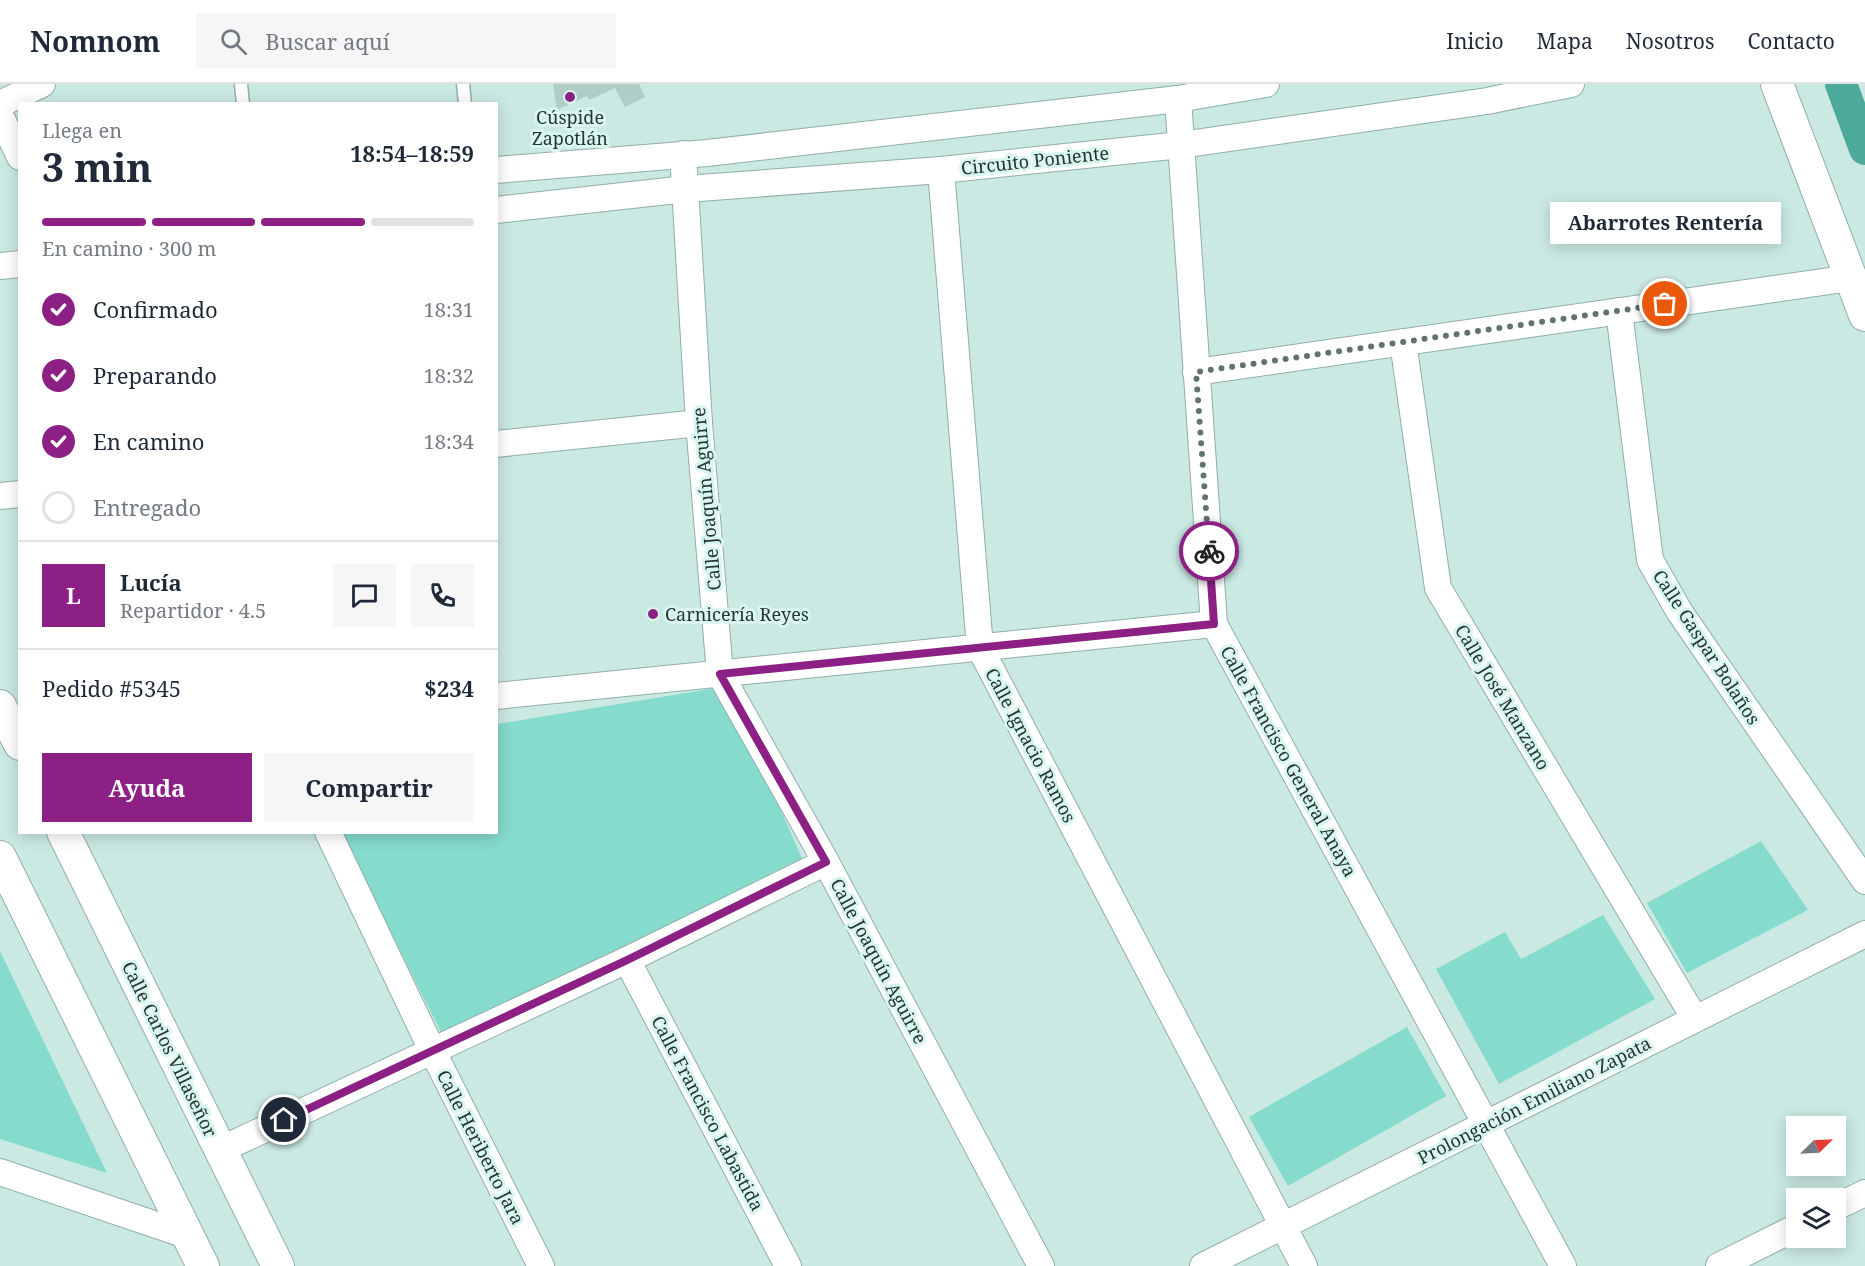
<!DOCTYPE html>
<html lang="es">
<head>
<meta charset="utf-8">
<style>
	:root { --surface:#fff; --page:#f6f6f7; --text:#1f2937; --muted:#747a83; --line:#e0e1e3; --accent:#8c2084 }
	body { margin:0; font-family:"Noto Serif",serif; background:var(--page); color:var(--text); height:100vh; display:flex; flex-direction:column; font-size:22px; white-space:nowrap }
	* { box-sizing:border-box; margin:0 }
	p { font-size:20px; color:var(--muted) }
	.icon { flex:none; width:33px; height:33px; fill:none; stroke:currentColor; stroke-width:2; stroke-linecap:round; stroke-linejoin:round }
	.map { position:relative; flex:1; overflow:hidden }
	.drawer { position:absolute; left:18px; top:18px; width:480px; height:732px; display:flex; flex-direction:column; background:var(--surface); border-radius:0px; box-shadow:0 3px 15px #0003 }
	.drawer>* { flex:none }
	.needle { width:39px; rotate:66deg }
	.controls { position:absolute; left:1786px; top:1032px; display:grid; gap:12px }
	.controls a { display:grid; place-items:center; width:60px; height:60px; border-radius:0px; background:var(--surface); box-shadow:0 3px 15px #0003; font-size:30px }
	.pin { position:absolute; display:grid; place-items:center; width:51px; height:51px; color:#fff; margin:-26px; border:3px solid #fff; border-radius:50%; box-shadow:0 2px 6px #0007 }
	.courier { position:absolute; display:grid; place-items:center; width:60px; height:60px; margin:-30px; border:4px solid #8c2084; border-radius:50%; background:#fff; color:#222; box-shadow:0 2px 8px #0007 }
	.bubble { position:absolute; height:42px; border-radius:0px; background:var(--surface); box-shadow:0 3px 15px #0003; font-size:20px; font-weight:700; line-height:42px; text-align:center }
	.summary em { font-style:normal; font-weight:700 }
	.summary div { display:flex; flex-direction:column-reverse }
	.summary { display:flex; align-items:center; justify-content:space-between; height:102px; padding:0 24px }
	h1 { font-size:39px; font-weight:700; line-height:45px }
	.bar { display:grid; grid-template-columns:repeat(4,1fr); gap:9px 6px; align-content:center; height:72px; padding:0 24px }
	.bar i { height:8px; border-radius:4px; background:var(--line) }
	.bar .active { background:var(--accent) }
	.bar p { grid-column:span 4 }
	.line { display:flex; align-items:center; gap:15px; padding:0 24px; border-top:2px solid var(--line) }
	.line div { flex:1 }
	.round { display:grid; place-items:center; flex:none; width:63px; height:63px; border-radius:0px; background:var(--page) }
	ol { padding:0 24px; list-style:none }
	li { display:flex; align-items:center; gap:18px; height:66px }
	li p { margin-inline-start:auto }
	li .icon { padding:6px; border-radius:50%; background:var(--accent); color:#fff; stroke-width:4 }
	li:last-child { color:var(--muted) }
	li i { width:33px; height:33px; border:3px solid var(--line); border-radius:50% }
	.action { display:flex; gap:12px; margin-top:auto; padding:12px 24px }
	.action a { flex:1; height:69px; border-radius:0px; background:var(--accent); color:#fff; font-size:24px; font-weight:700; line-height:69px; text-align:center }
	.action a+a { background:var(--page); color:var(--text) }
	header { display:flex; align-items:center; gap:36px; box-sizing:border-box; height:84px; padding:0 30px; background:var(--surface); border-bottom:2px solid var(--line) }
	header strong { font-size:28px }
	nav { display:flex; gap:33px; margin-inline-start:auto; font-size:21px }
	.search { width:420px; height:54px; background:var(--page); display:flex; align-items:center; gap:15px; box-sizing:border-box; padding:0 21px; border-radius:0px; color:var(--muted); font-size:22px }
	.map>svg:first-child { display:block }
	.green { fill:#85dbcc }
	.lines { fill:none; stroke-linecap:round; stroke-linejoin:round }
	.canal { stroke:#4daa9b; stroke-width:32 }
	.building { fill:#afccc6 }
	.service-casing { stroke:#91aea8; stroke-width:15 }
	.minor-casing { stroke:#91aea8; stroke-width:28 }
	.tertiary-casing { stroke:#91aea8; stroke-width:34 }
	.service { stroke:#fff; stroke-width:12 }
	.minor { stroke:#fff; stroke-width:26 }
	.tertiary { stroke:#fff; stroke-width:32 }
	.done { stroke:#61736f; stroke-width:6; stroke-dasharray:0 10.8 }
	.route { stroke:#8c2084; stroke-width:8 }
	.poi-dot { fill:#8c2084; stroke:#d8f6f0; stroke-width:2 }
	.labels { text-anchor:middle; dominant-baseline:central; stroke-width:6; stroke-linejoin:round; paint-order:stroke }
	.poi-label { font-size:18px; fill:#283431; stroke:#d8f6f0 }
	.street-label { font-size:18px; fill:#283431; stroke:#d8f6f0 }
</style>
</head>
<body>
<header>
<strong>Nomnom</strong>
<div class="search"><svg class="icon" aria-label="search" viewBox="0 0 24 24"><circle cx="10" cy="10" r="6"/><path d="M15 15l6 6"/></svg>Buscar aquí</div>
<nav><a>Inicio</a><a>Mapa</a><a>Nosotros</a><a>Contacto</a></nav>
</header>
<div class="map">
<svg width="1865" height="1182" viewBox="0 0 1865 1182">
	<rect width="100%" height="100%" fill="#cbe9e3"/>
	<g class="green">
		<polygon points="728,602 759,678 806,783 445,956 341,749 496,748 497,640"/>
		<polygon points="1761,757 1808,826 1687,889 1647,819"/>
		<polygon points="1603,831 1655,915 1499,1000 1436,885 1505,848 1521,875"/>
		<polygon points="0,867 107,1089 0,1055"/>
		<polygon points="1407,943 1446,1012 1288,1102 1249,1033"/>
	</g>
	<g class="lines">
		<polyline class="canal" points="1841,0 1865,65"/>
	</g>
	<polygon class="building" points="553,0 639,0 645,13 625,23 615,4 589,16 587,12 557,26"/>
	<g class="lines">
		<g class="service-casing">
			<g id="service">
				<polyline points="241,0 243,20"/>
				<polyline points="463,0 465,20"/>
			</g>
		</g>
		<g class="minor-casing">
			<g id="minor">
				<polyline points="1178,15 1214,540 1563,1182"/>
				<polyline points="0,20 42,0"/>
				<polyline points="0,31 20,73"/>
				<polyline points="683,70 699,339 720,590 826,778 1041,1182"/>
				<polyline points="496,86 707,69 1178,15 1266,0"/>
				<polyline points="941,86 980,564 1304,1182"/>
				<polyline points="496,126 686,105 941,86 1181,61 1487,17 1571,0"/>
				<polyline points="0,182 20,180"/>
				<polyline points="1619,227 1650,476 1679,527 1865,797"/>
				<polyline points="1403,258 1438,504 1695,935"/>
				<polyline points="1196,288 1851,194"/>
				<polyline points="496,360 699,339"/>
				<polyline points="0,412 20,410"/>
				<polyline points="496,612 1214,540"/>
				<polyline points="328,748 432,966 541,1182"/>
				<polyline points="627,876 788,1182"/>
				<polyline points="220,1066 627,876 826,778"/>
				<polyline points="0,1088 189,1152"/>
				<polyline points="1836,1123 1865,1109"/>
				<polyline points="1203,1182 1865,850"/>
				<polyline points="1719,1182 1797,1143"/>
			</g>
		</g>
		<g class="tertiary-casing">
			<g id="tertiary">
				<polyline points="1777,0 1865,231"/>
				<polyline points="0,622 20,660"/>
				<polyline points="63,748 278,1182"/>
				<polyline points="0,773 203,1182"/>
			</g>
		</g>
		<use href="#service" class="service"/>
		<use href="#minor" class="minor"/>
		<use href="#tertiary" class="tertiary"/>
	</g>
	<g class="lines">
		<polyline class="done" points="1209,467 1196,288 1665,220"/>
		<polyline class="route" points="284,1036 627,876 826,778 720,590 1214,540 1209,467"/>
	</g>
	<g class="poi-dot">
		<circle cx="570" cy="13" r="6"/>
		<circle cx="653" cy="530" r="6"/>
	</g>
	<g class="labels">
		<g class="poi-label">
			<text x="570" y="33">Cúspide<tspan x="570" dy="21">Zapotlán</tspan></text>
			<text x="665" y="530" text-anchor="start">Carnicería Reyes</text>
		</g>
		<g class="street-label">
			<text transform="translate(1035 76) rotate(-6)">Circuito Poniente</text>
			<text transform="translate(706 415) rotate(-95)">Calle Joaquín Aguirre</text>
			<text transform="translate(1707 563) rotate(57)">Calle Gaspar Bolaños</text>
			<text transform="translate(1503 613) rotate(59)">Calle José Manzano</text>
			<text transform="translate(1031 661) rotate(62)">Calle Ignacio Ramos</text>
			<text transform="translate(1289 677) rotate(61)">Calle Francisco General Anaya</text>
			<text transform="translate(879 877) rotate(62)">Calle Joaquín Aguirre</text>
			<text transform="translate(170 965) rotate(64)">Calle Carlos Villaseñor</text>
			<text transform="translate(1534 1016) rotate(-27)">Prolongación Emiliano Zapata</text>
			<text transform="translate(708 1029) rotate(62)">Calle Francisco Labastida</text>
			<text transform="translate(481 1063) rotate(63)">Calle Heriberto Jara</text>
		</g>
	</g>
</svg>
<div class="controls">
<a><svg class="needle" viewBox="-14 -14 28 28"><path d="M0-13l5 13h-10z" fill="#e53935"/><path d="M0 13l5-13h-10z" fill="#747a83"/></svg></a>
<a><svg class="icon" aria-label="layers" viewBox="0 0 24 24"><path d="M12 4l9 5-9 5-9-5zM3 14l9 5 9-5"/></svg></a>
</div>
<div class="pin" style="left:1665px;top:220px;background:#ea580c"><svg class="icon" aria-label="bag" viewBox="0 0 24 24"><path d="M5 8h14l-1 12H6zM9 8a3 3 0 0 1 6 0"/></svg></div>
<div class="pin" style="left:284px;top:1036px;background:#1f2937"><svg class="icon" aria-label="home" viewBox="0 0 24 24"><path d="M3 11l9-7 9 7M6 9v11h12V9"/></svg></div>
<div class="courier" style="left:1209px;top:467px"><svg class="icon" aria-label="bike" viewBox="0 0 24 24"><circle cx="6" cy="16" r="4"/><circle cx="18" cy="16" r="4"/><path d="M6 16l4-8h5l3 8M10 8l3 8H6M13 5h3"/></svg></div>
<div class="bubble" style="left:1550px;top:118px;width:231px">Abarrotes Rentería</div>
<section class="drawer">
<div class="summary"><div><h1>3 min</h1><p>Llega en</p></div><em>18:54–18:59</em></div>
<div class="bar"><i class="active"></i><i class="active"></i><i class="active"></i><i></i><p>En camino · 300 m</p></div>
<ol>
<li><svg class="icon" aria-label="check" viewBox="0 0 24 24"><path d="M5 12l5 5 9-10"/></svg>Confirmado<p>18:31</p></li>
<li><svg class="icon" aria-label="check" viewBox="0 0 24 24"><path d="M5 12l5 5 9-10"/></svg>Preparando<p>18:32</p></li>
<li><svg class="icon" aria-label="check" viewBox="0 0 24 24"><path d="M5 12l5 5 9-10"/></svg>En camino<p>18:34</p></li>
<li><i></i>Entregado</li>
</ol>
<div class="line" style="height:108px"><b class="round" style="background:var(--accent);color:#fff">L</b><div><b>Lucía</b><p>Repartidor · 4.5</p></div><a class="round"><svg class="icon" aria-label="chat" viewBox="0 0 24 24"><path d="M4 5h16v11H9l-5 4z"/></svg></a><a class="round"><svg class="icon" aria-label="phone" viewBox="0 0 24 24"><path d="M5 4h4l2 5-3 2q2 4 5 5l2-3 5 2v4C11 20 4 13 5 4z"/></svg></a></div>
<div class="line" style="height:78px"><div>Pedido #5345</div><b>$234</b></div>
<div class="action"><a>Ayuda</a><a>Compartir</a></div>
</section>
</div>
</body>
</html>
